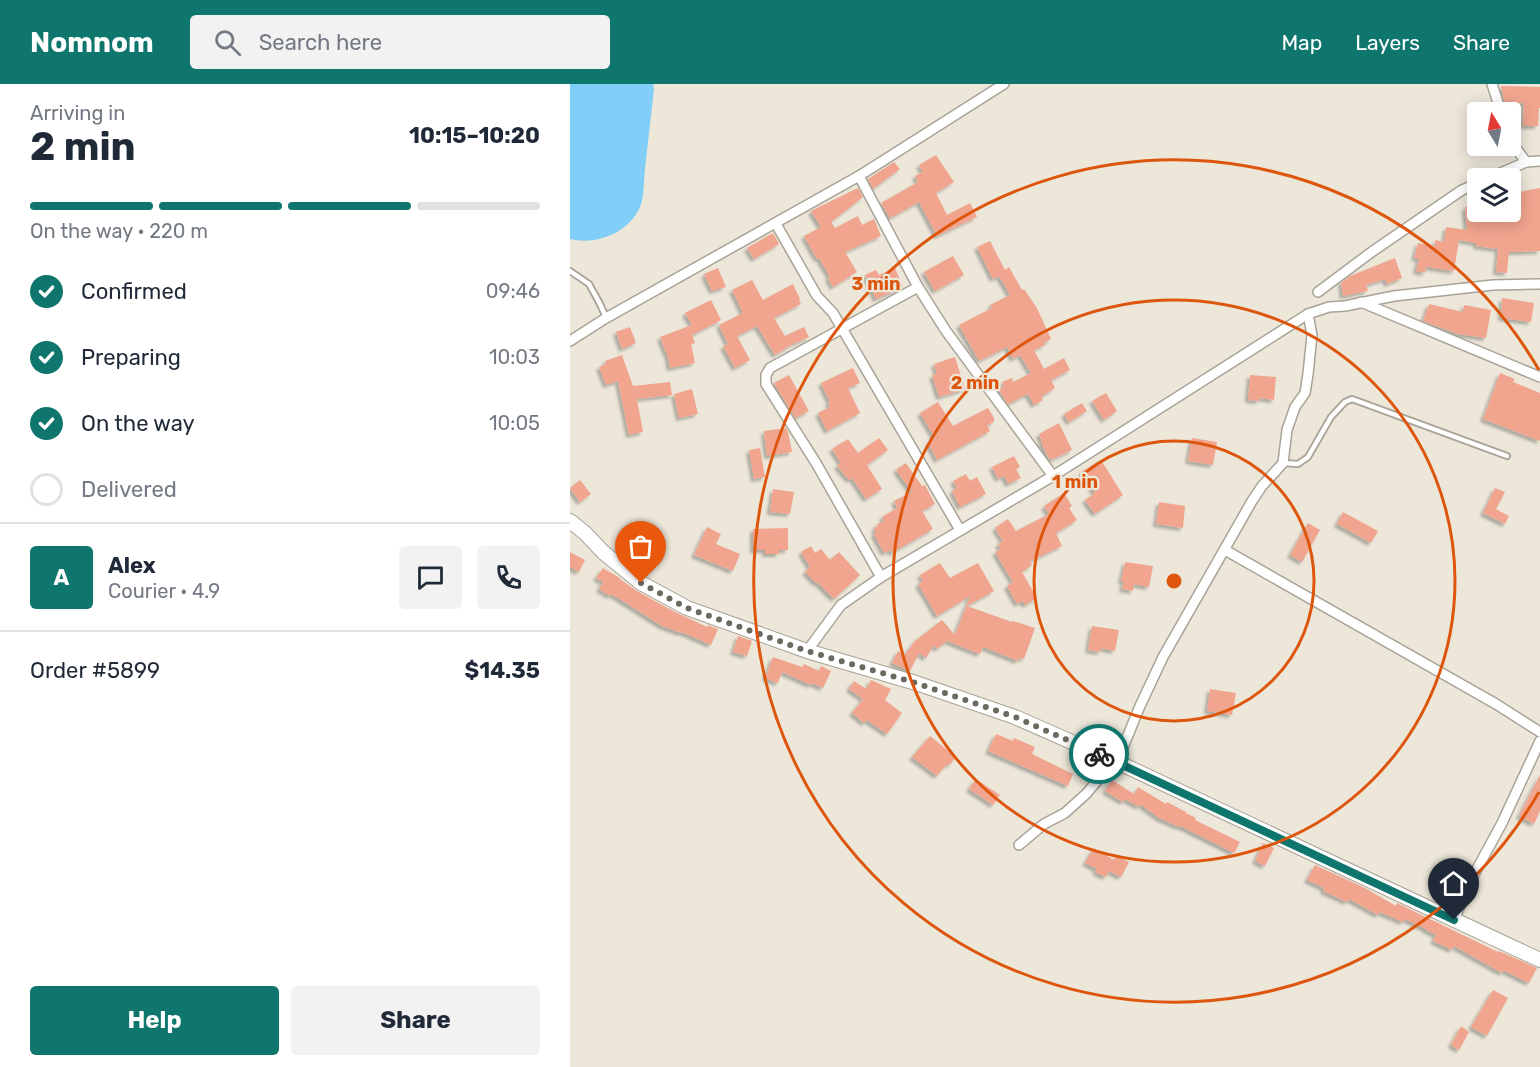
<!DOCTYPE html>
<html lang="en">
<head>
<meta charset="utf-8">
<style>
	:root { --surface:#fff; --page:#f2f2f3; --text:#1f2937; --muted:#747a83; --line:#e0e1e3; --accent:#0f766e }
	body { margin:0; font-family:Rubik,sans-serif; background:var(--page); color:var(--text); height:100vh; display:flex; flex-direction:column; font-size:22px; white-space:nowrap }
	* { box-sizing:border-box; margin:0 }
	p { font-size:20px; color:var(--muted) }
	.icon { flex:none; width:33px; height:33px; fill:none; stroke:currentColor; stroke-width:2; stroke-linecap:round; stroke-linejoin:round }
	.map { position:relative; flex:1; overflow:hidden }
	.sheet { display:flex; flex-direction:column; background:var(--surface); width:570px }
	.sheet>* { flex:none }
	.needle { width:39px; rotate:350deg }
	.tools { position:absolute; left:897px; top:18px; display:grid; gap:12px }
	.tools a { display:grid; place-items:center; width:54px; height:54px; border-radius:6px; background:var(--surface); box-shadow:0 3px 15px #0003; font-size:30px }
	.pin { position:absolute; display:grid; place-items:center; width:51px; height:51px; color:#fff; margin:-62px -26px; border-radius:50% 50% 50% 0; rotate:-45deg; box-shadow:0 0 6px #0007 }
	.pin .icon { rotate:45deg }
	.courier { position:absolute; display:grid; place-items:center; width:60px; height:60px; margin:-30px; border:4px solid #0f766e; border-radius:50%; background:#fff; color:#222; box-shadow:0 2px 8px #0007 }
	.headline em { font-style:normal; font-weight:700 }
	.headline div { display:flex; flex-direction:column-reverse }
	.headline { display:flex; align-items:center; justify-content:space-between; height:102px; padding:0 30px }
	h1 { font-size:39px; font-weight:700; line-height:45px }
	.bar { display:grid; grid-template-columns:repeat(4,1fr); gap:9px 6px; align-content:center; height:72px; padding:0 30px }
	.bar i { height:8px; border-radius:4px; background:var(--line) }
	.bar .current { background:var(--accent) }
	.bar p { grid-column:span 4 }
	.line { display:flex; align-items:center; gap:15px; padding:0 30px; border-top:2px solid var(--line) }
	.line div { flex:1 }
	.round { display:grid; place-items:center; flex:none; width:63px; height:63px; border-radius:6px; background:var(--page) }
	ol { padding:0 30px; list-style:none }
	li { display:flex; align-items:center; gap:18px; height:66px }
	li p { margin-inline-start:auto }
	li .icon { padding:6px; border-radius:50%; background:var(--accent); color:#fff; stroke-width:4 }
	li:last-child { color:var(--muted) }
	li i { width:33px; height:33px; border:3px solid var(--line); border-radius:50% }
	.primary-button { display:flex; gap:12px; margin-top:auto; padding:12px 30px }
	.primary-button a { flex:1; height:69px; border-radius:6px; background:var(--accent); color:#fff; font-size:24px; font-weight:700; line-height:69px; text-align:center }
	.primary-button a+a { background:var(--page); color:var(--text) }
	header { display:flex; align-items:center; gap:36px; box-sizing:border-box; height:84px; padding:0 30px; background:var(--accent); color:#fff }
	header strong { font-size:28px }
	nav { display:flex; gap:33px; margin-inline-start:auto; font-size:21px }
	.search { width:420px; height:54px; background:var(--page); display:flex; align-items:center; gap:15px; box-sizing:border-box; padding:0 21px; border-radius:6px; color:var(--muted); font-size:22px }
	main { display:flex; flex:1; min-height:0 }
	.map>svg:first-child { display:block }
	.water { fill:#81cff8 }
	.building { fill:#f1a58f; filter:url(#shadow) }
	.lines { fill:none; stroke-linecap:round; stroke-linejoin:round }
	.lane-casing { stroke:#a8a396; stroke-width:8 }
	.street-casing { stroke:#a8a396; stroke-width:12 }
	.secondary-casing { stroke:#a8a396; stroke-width:16 }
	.lane { stroke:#fff; stroke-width:4.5 }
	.street { stroke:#fff; stroke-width:9 }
	.secondary { stroke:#fff; stroke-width:14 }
	.done { stroke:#6c6961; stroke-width:6; stroke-dasharray:0 10.8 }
	.route { stroke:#0f766e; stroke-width:8 }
	.ring { fill:none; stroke:#de560d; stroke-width:3 }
	.centre { fill:#de560d; stroke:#ece7d9; stroke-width:3 }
	.ring-label { font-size:18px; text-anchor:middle; font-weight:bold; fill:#de560d; stroke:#ece7d9; stroke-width:4.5; stroke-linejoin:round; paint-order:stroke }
</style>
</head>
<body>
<header>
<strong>Nomnom</strong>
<div class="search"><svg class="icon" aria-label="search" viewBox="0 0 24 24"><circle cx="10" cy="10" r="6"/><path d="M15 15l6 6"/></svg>Search here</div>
<nav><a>Map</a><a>Layers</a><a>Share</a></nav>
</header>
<main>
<section class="sheet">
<div class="headline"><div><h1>2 min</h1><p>Arriving in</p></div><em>10:15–10:20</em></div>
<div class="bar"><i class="current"></i><i class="current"></i><i class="current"></i><i></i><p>On the way · 220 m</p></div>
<ol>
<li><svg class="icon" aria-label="check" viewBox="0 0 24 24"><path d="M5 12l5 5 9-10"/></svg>Confirmed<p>09:46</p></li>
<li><svg class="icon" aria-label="check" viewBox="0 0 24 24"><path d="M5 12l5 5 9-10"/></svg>Preparing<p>10:03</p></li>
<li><svg class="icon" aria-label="check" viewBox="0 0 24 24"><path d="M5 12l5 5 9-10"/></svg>On the way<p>10:05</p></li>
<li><i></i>Delivered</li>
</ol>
<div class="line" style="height:108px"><b class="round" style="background:var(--accent);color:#fff">A</b><div><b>Alex</b><p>Courier · 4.9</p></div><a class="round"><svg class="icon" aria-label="chat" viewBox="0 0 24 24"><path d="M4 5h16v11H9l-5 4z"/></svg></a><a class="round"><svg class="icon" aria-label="phone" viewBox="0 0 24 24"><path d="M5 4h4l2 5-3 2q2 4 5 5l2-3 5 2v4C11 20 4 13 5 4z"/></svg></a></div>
<div class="line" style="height:78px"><div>Order #5899</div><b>$14.35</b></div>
<div class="primary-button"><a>Help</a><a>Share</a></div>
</section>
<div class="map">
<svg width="970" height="983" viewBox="0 0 970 983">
	<defs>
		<filter id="shadow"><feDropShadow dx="-3" dy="3" stdDeviation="1.5" flood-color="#0004"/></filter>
	</defs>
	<rect width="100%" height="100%" fill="#ece7d9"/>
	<path class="water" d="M 0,0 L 83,0 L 84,5 C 81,32 78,58 75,85 C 74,95 74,107 72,117 C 64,147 28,162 0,155 Z"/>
	<g class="building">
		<polygon points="931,2 970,3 970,24 969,24 968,42 953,42 954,19 935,20"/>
		<polygon points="366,71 384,98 366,109 377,131 400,119 407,133 367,152 349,118 320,134 311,119 348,98 345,92 353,88 349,81"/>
		<polygon points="324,78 330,85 303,105 298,95"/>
		<polygon points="288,104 293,113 261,138 265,144 288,132 292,141 304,135 311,152 275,168 287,188 263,203 258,194 260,193 249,174 247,175 234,152 251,143 241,127"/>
		<polygon points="970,104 970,167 939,168 937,189 926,188 928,165 906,162 906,159 889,156 884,187 856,183 855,189 846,187 849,175 844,174 848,159 865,163 865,156 874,158 876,143 897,146 895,123 908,122 908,128 947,128 944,111 949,110 948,108"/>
		<polygon points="203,149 209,160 184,175 177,164"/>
		<polygon points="420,157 435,186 439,183 452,206 454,205 467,224 481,255 474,259 475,261 464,266 474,285 494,274 500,286 481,296 485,304 471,313 473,316 464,321 458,310 438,320 428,305 434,302 432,298 442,294 443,298 461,289 450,271 443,275 437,263 409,277 389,241 422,224 420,221 440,211 429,192 423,195 407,163"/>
		<polygon points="383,172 394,191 365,207 354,188"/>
		<polygon points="825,174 832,194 817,200 815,195 796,201 798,207 773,212 771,199 780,192"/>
		<polygon points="148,184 156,203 142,207 134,190"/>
		<polygon points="325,184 333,203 306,215 295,191 306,186 309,191"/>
		<polygon points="182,196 193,216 223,200 230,215 229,216 231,220 204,234 215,252 234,243 239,253 226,259 226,258 205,271 187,242 167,252 180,276 165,284 153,262 158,260 149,241 173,229 162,206"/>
		<polygon points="932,214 964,219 961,238 931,234"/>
		<polygon points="141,216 151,236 122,251 125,259 121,260 125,279 100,284 97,269 96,269 90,253 122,241 115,229"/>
		<polygon points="859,220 893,228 894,221 921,226 916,254 888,250 853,237"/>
		<polygon points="60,243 66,259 52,265 46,248"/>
		<polygon points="52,271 63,302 100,298 102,311 67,315 73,348 59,351 48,297 36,301 29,283 36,280 35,277"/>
		<polygon points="385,273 395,305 369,313 362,291 367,290 364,280"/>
		<polygon points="283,284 290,299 278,304 290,329 257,347 248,329 260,323 258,319 260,318 251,299"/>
		<polygon points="930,289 945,295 943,298 970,309 970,357 913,335"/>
		<polygon points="219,291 239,327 225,334 204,299"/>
		<polygon points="680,291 706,293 704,316 689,314 689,317 678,316"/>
		<polygon points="122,305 128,330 109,334 104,310"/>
		<polygon points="536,309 547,327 534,336 522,317"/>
		<polygon points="368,318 383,342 418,324 424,334 424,338 417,341 420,347 367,376 358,359 365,354 350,329"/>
		<polygon points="512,319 517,327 499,338 494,330"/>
		<polygon points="489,339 502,366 481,376 481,374 479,375 471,358 472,357 469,350"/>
		<polygon points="216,344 218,348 222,368 197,372 194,347"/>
		<polygon points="309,354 318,366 297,381 312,405 296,415 282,394 279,396 267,382 271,379 262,365 278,355 288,369"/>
		<polygon points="622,354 647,358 643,381 618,377"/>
		<polygon points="190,364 195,393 184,395 179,366"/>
		<polygon points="444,372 450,383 446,385 451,394 438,400 434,392 428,395 422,383"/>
		<polygon points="531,376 553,411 525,430 515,416 525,409 511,388"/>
		<polygon points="336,379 352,402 355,401 365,420 352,427 363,445 322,469 320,466 314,469 304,450 306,448 304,444 308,442 307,440 314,437 312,433 327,424 324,417 342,408 326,386"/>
		<polygon points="396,390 400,397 407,393 416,410 390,423 382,407 387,404 383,397"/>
		<polygon points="10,396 21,410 10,418 0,404"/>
		<polygon points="925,404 935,408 926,425 939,432 935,440 913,429"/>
		<polygon points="203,405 224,408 220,430 200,428"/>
		<polygon points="494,409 502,422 499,424 507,436 486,449 492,462 460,477 462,481 452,488 467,514 455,521 453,517 447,520 437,502 443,498 425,468 431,465 428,460 433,457 425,444 438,435 446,447 479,430 474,422"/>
		<polygon points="589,418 615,422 613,444 586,440"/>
		<polygon points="773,428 808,447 801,459 767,440"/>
		<polygon points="738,439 750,446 732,478 720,471"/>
		<polygon points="137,443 151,450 146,460 170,470 163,487 124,471"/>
		<polygon points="218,444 218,466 209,466 209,470 195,470 195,466 183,466 183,445"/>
		<polygon points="241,462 245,469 251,465 260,476 269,468 290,491 264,515 247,498 246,499 235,488 240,483 231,468"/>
		<polygon points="0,468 15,476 9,488 0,483"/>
		<polygon points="555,478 583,482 579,503 564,500 563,507 552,505 554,497 551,497"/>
		<polygon points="370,479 380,494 408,479 424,507 397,522 442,538 443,537 465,544 454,575 449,574 448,577 413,563 410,570 377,557 367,565 364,561 356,574 349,569 340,587 322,579 328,567 335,571 345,557 372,536 385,551 400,512 367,532 348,500 353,497 350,491"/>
		<polygon points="33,484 50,494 50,495 67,507 103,527 137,543 138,541 148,545 141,561 112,548 111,549 92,542 48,514 41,510 40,512 29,505 33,498 26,494"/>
		<polygon points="522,542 549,546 545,567 531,564 530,568 518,566"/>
		<polygon points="168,552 182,557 177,572 163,568"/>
		<polygon points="203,573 232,583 234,580 249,587 251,582 261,587 253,604 242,599 241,601 212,588 208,599 195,594"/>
		<polygon points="301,596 321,605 315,616 332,629 317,650 297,636 294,639 282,629 293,615 279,605 284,597 296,605"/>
		<polygon points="640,605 666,609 662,631 637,627"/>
		<polygon points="426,650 443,657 444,654 465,663 462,670 503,690 498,702 418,667"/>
		<polygon points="360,652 386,673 379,681 377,680 367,692 342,673"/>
		<polygon points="970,691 970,727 964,740 949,732"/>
		<polygon points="406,695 430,711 423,721 399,705"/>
		<polygon points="542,696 564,710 568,703 596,720 597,718 616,728 616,729 626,734 625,736 670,758 664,769 610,742 609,743 589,734 570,720 569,723 555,715 553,718 535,707"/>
		<polygon points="693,759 704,764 695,782 685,777"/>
		<polygon points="524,764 544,776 546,772 559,778 551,793 539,787 536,793 525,788 527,785 515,779"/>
		<polygon points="745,781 795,804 826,822 827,819 928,868 929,867 967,884 959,899 933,886 932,889 884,862 882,866 863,857 866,851 856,846 856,845 835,835 833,838 810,828 808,831 779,815 777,818 753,807 754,804 737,796"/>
		<polygon points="923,906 938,914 917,952 901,943"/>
		<polygon points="891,942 899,948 889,966 881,961"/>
	</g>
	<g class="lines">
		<g class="lane-casing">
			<g id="lane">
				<polyline points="0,187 19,200 29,218 36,233"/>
				<polyline points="713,379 728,380 738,373 761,333 775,318 782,315 937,372"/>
			</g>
		</g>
		<g class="street-casing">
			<g id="street">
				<polyline points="922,0 931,28"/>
				<polyline points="940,53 943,60 956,78"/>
				<polyline points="289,92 348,203 376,247 483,392"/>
				<polyline points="919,94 956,78 970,77"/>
				<polyline points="206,140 247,212 263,229 390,446"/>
				<polyline points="748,208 803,167 892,106 908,99"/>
				<polyline points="791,218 970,293"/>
				<polyline points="0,257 36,234 289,92 434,0"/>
				<polyline points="655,466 926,620 970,648"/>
				<polyline points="311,493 246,379 196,300 196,291 200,284 348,203"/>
				<polyline points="237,567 271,521 311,493 483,392 738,230 759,223 775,222 824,212 923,201 970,200"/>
				<polyline points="449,761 474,740 495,729 517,709 531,692 547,678 570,622 593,573 682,417 692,402 713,379 717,346 725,323 735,309 738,290 742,251 738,230"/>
				<polyline points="884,836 900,798 932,739 970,657"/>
			</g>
		</g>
		<g class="secondary-casing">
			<polyline id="secondary" points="0,437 15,449 33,468 71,499 117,524 237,567 346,599 445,633 547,678 970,876"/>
		</g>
		<use href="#lane" class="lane"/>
		<use href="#street" class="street"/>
		<use href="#secondary" class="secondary"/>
	</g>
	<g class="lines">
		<polyline class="done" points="71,499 117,524 237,567 346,599 445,633 529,670"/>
		<polyline class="route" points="529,670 884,836"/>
	</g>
	<g class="ring">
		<circle cx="604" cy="497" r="140"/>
		<circle cx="604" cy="497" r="281"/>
		<path d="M969 708A421 421 0 1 1 969 286"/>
	</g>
	<circle cx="604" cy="497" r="9" class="centre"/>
	<g class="ring-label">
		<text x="306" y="206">3 min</text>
		<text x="405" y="305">2 min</text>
		<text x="505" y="404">1 min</text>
	</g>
</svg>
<div class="tools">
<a><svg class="needle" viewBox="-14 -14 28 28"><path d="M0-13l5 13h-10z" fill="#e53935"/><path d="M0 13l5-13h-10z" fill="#747a83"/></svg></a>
<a><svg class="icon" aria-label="layers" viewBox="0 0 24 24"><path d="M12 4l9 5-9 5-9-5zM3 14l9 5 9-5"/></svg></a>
</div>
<div class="pin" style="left:71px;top:499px;background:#ea580c"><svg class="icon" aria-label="bag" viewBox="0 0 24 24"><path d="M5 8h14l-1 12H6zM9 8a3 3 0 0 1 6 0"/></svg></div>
<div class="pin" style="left:884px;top:836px;background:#1f2937"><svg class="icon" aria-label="home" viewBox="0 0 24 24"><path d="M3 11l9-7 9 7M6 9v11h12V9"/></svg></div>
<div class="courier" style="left:529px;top:670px"><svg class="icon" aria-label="bike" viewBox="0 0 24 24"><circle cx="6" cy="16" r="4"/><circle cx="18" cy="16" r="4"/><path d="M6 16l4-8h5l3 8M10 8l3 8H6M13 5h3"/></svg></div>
</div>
</main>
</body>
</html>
